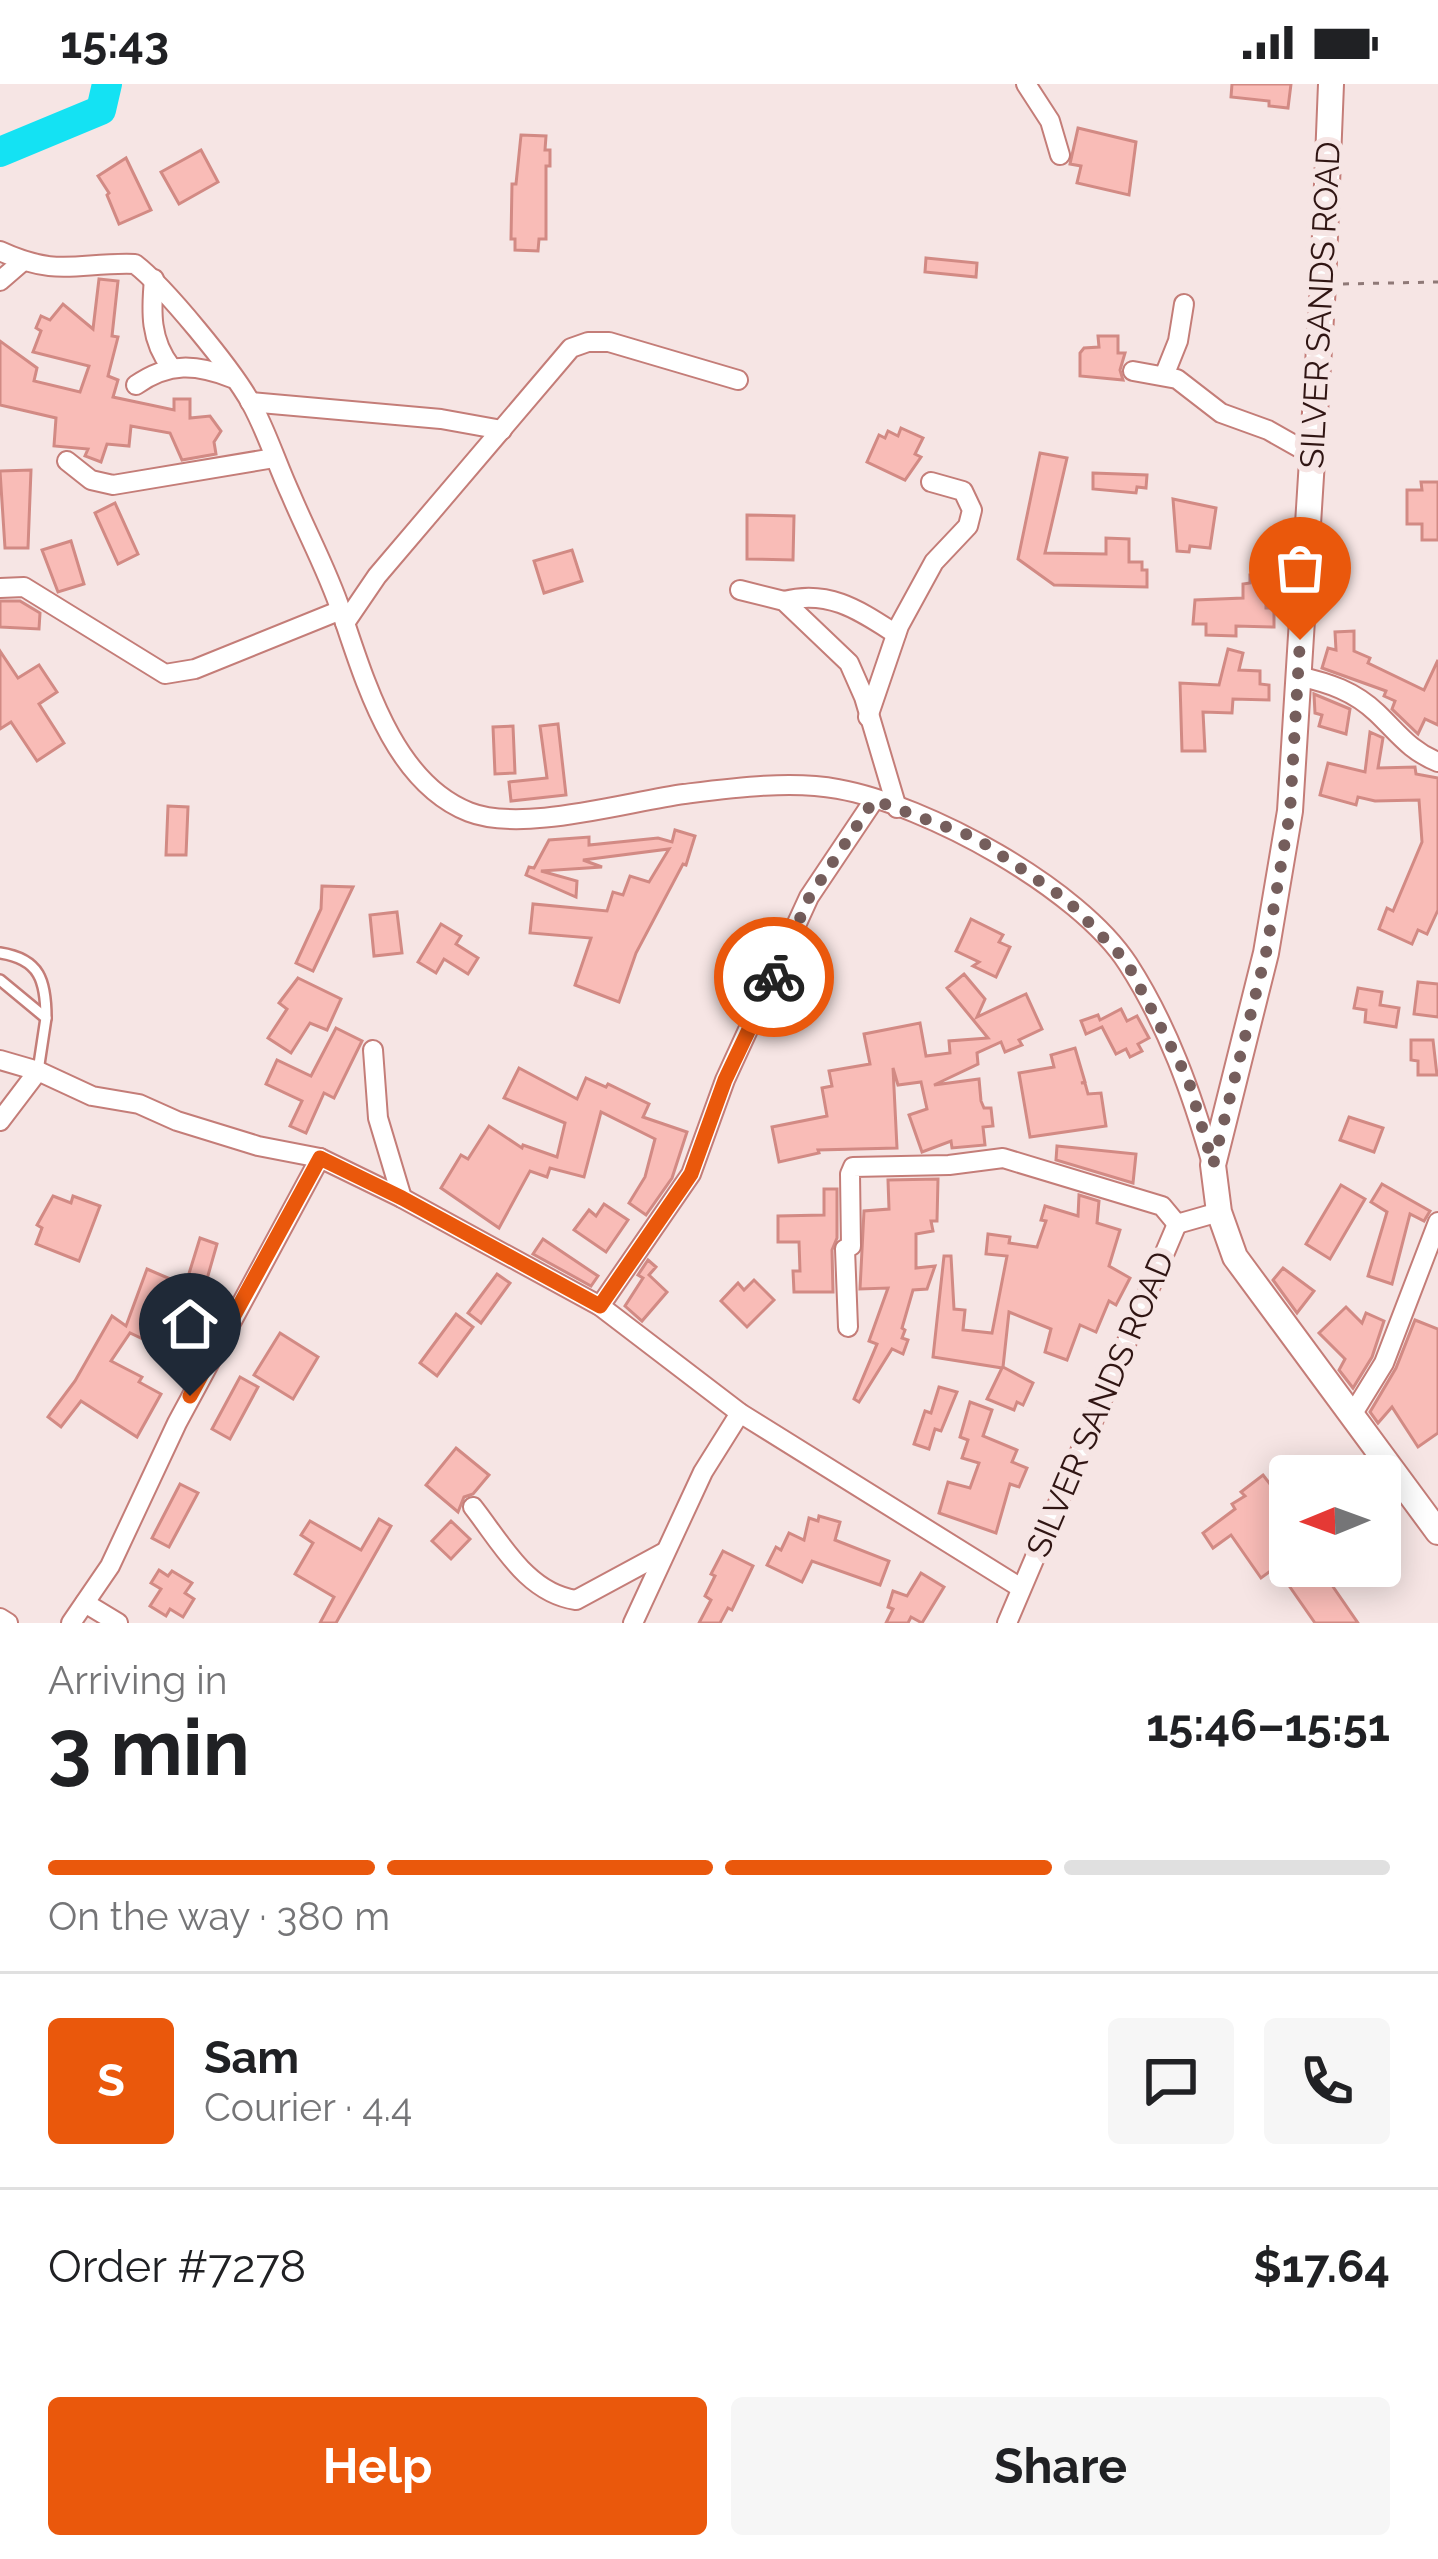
<!DOCTYPE html>
<html lang="en">
<head>
<meta charset="utf-8">
<style>
	:root { --surface:#fff; --page:#f6f6f6; --text:#202124; --muted:#757577; --line:#e0e0e0; --accent:#ea580c }
	body { margin:0; font-family:Raleway,sans-serif; background:var(--page); color:var(--text); height:100vh; display:flex; flex-direction:column; font-size:45px; white-space:nowrap }
	* { box-sizing:border-box; margin:0 }
	p { font-size:39px; color:var(--muted) }
	.icon { flex:none; width:66px; height:66px; fill:none; stroke:currentColor; stroke-width:2; stroke-linecap:round; stroke-linejoin:round }
	.map { position:relative; height:1539px; overflow:hidden }
	.side { display:flex; flex-direction:column; background:var(--surface); flex:1 }
	.side>* { flex:none }
	.needle { width:78px; rotate:269deg }
	.buttons { position:absolute; left:1269px; top:1371px; display:grid; gap:24px }
	.buttons a { display:grid; place-items:center; width:132px; height:132px; border-radius:12px; background:var(--surface); box-shadow:0 6px 30px #0003; font-size:60px }
	.pin { position:absolute; display:grid; place-items:center; width:102px; height:102px; color:#fff; margin:-123px -51px; border-radius:50% 50% 50% 0; rotate:-45deg; box-shadow:0 0 12px #0007 }
	.pin .icon { rotate:45deg }
	.courier { position:absolute; display:grid; place-items:center; width:120px; height:120px; margin:-60px; border:9px solid #ea580c; border-radius:50%; background:#fff; color:#222; box-shadow:0 3px 15px #0007 }
	.head em { font-style:normal; font-weight:700 }
	.head div { display:flex; flex-direction:column-reverse }
	.head { display:flex; align-items:center; justify-content:space-between; height:204px; padding:0 48px }
	h1 { font-size:78px; font-weight:700; line-height:90px }
	.bar { display:grid; grid-template-columns:repeat(4,1fr); gap:18px 12px; align-content:center; height:144px; padding:0 48px }
	.bar i { height:15px; border-radius:9px; background:var(--line) }
	.bar .selected { background:var(--accent) }
	.bar p { grid-column:span 4 }
	.line { display:flex; align-items:center; gap:30px; padding:0 48px; border-top:3px solid var(--line) }
	.line div { flex:1 }
	.round { display:grid; place-items:center; flex:none; width:126px; height:126px; border-radius:12px; background:var(--page) }
	.cta { display:flex; gap:24px; margin-top:auto; padding:24px 48px }
	.cta a { flex:1; height:138px; border-radius:12px; background:var(--accent); color:#fff; font-size:48px; font-weight:700; line-height:138px; text-align:center }
	.cta a+a { background:var(--page); color:var(--text) }
	.status { display:flex; justify-content:space-between; align-items:center; height:84px; padding:0 60px; background:var(--surface); direction:ltr }
	.status svg { height:33px; fill:currentColor }
	.map>svg:first-child { display:block }
	.lines { fill:none; stroke-linecap:round; stroke-linejoin:round }
	.river { stroke:#14e2f3; stroke-width:30 }
	.building { fill:#f9bcb7; stroke:#d28a84; stroke-width:3 }
	.service-casing { stroke:#c47d78; stroke-width:14 }
	.minor-casing { stroke:#c47d78; stroke-width:22 }
	.tertiary-casing { stroke:#c47d78; stroke-width:28 }
	.path { stroke:#8f7977; stroke-width:3; stroke-dasharray:6 9; stroke-linecap:butt }
	.service { stroke:#fff; stroke-width:9 }
	.minor { stroke:#fff; stroke-width:18 }
	.tertiary { stroke:#fff; stroke-width:24 }
	.done { stroke:#755e5c; stroke-width:12; stroke-dasharray:0 21.6 }
	.route { stroke:#ea580c; stroke-width:15 }
	.labels { text-anchor:middle; dominant-baseline:central; stroke-width:12; stroke-linejoin:round; paint-order:stroke }
	.street-label { font-size:33px; fill:#301513; stroke:#f6e5e4 }
</style>
</head>
<body>
<div class="status"><b>15:43</b><svg viewBox="0 0 49 12"><path d="M0 12V9h3v3zM5 12V6h3v6zM10 12V3h3v9zM15 12V0h3v12zM26 1h20v11H26zM47 4h2v5h-2z"/></svg></div>
<div class="map">
<svg width="1438" height="1539" viewBox="0 0 1438 1539">
	<rect width="100%" height="100%" fill="#f6e5e4"/>
	<g class="lines">
		<polyline class="river" points="0,68 101,26 107,0"/>
	</g>
	<g class="building">
		<polygon points="1232,0 1291,0 1288,24 1269,22 1269,17 1231,13"/>
		<polygon points="1078,44 1136,58 1129,111 1077,99 1081,82 1070,80"/>
		<polygon points="521,51 546,52 545,66 550,66 550,82 546,82 546,155 539,155 538,167 515,166 515,155 511,155 512,100 516,100"/>
		<polygon points="201,66 218,98 179,120 161,88"/>
		<polygon points="126,74 151,126 119,140 107,111 109,109 98,92"/>
		<polygon points="926,174 977,179 976,193 925,188"/>
		<polygon points="99,195 118,197 112,252 118,253 108,292 118,296 113,313 174,326 174,315 190,315 190,334 210,332 221,347 214,358 216,370 182,376 170,349 131,342 129,362 107,360 101,378 85,372 88,365 54,362 56,334 0,321 0,257 37,284 34,297 80,308 89,282 33,268 41,247 36,244 41,232 50,236 63,220 93,245"/>
		<polygon points="1098,252 1118,252 1118,269 1125,269 1120,286 1123,296 1080,292 1080,269 1084,264 1099,263"/>
		<polygon points="901,344 923,354 915,370 921,373 905,396 867,378 879,351 885,354 888,347 898,352"/>
		<polygon points="1040,369 1067,374 1045,469 1106,470 1106,454 1129,455 1129,478 1142,478 1142,486 1147,486 1147,503 1054,501 1018,475"/>
		<polygon points="31,386 28,464 5,464 0,387"/>
		<polygon points="1093,389 1147,391 1146,404 1137,403 1136,409 1093,405"/>
		<polygon points="1421,398 1438,398 1438,456 1422,456 1422,440 1407,440 1407,406 1422,406"/>
		<polygon points="1173,415 1216,424 1210,464 1190,462 1189,468 1177,467"/>
		<polygon points="115,419 138,470 118,480 95,429"/>
		<polygon points="747,431 794,432 793,476 747,475"/>
		<polygon points="71,457 84,500 58,508 42,466"/>
		<polygon points="572,466 582,497 544,509 534,477"/>
		<polygon points="1250,491 1266,491 1266,524 1274,524 1274,543 1236,542 1236,552 1206,551 1206,540 1193,540 1195,516 1243,514 1243,500 1250,499"/>
		<polygon points="0,517 20,517 40,529 39,545 0,543"/>
		<polygon points="1354,547 1354,567 1370,574 1368,579 1424,606 1438,576 1438,641 1425,635 1418,650 1392,625 1395,617 1384,612 1386,607 1322,584 1328,564 1336,566 1335,548"/>
		<polygon points="1228,565 1243,569 1239,586 1260,587 1260,600 1269,601 1269,616 1233,615 1232,629 1203,628 1205,667 1182,667 1180,599 1219,601"/>
		<polygon points="0,567 18,594 39,581 57,608 39,620 64,659 37,677 11,638 0,645"/>
		<polygon points="1314,610 1350,625 1346,650 1319,642 1322,631 1315,629"/>
		<polygon points="558,640 566,711 511,717 509,698 547,694 540,642"/>
		<polygon points="513,642 515,689 495,690 493,643"/>
		<polygon points="1370,648 1383,654 1378,684 1415,683 1416,690 1438,694 1438,826 1427,850 1418,846 1412,860 1379,845 1387,824 1393,827 1422,758 1419,716 1375,717 1358,713 1356,721 1320,711 1328,679 1365,688"/>
		<polygon points="168,722 188,723 186,771 166,771"/>
		<polygon points="675,746 695,752 686,781 683,780 636,869 619,918 575,901 591,854 530,849 533,820 607,827 613,808 623,811 630,792 649,798 669,765 583,776 602,783 541,787 577,797 576,813 526,791 529,783 534,784 549,756 589,753 589,761 658,754 672,758"/>
		<polygon points="322,802 353,803 313,887 296,879 321,825"/>
		<polygon points="397,828 402,869 374,872 370,831"/>
		<polygon points="971,835 1003,851 999,858 1010,863 996,893 973,882 979,878 956,867"/>
		<polygon points="441,840 461,852 456,860 478,874 468,890 444,875 436,889 418,878"/>
		<polygon points="964,890 985,915 977,933 1026,910 1042,945 1019,956 1022,961 1005,968 1001,958 977,969 978,980 934,1001 979,995 981,1017 984,1024 991,1024 993,1042 983,1043 985,1061 952,1064 951,1057 922,1068 909,1031 927,1025 921,998 898,1001 893,984 897,1064 818,1066 819,1069 779,1078 772,1043 827,1032 822,1004 832,1002 829,987 870,980 864,950 920,939 926,972 950,969 949,957 988,954 947,904"/>
		<polygon points="298,894 341,915 327,946 310,939 291,969 268,954 287,925 279,919"/>
		<polygon points="1418,898 1438,900 1438,933 1414,930"/>
		<polygon points="1358,904 1382,908 1380,921 1399,924 1396,943 1365,938 1366,926 1354,924"/>
		<polygon points="1121,925 1127,937 1137,932 1149,954 1138,960 1142,967 1130,973 1126,965 1116,970 1102,943 1086,950 1081,937 1098,931 1100,936"/>
		<polygon points="336,944 362,957 334,1014 324,1009 306,1049 290,1042 302,1017 266,1000 277,976 311,992"/>
		<polygon points="1411,956 1433,956 1437,991 1418,991 1418,977 1411,976"/>
		<polygon points="1075,964 1085,998 1081,999 1085,999 1088,1010 1101,1009 1106,1042 1030,1053 1019,989 1054,983 1051,971"/>
		<polygon points="519,984 577,1015 586,994 606,1003 608,1000 649,1020 643,1033 687,1048 672,1094 646,1131 629,1119 645,1093 655,1055 601,1028 584,1093 550,1084 547,1093 530,1087 499,1144 441,1104 461,1071 468,1075 489,1042 522,1064 523,1061 557,1073 565,1039 504,1014"/>
		<polygon points="1349,1033 1383,1044 1374,1068 1340,1056"/>
		<polygon points="1057,1062 1136,1070 1133,1099 1056,1076"/>
		<polygon points="938,1095 937,1137 931,1137 933,1147 916,1150 916,1184 935,1182 927,1205 913,1206 902,1244 905,1246 902,1254 908,1256 903,1270 892,1265 859,1318 854,1315 877,1260 869,1257 888,1204 860,1205 864,1127 889,1125 888,1096"/>
		<polygon points="1382,1100 1430,1127 1424,1137 1410,1130 1392,1200 1368,1192 1387,1128 1371,1118"/>
		<polygon points="1341,1101 1365,1115 1330,1175 1306,1160"/>
		<polygon points="824,1105 837,1105 837,1154 832,1166 833,1208 794,1208 793,1187 800,1187 799,1158 778,1158 778,1132 824,1131"/>
		<polygon points="1079,1111 1099,1117 1097,1139 1120,1146 1109,1182 1130,1194 1116,1221 1109,1217 1096,1248 1080,1241 1067,1276 1045,1268 1051,1245 1009,1228 1003,1283 1033,1299 1023,1321 1017,1318 1014,1326 987,1315 1002,1284 933,1273 944,1172 951,1172 954,1225 965,1226 963,1246 992,1249 1007,1172 986,1170 988,1150 1010,1153 1009,1159 1037,1163 1046,1137 1041,1136 1045,1122 1078,1132"/>
		<polygon points="53,1112 71,1119 73,1112 100,1122 79,1177 36,1160 42,1144 37,1141"/>
		<polygon points="604,1120 628,1136 606,1168 574,1146 589,1126 596,1132"/>
		<polygon points="200,1154 217,1160 205,1202 187,1196"/>
		<polygon points="543,1155 598,1192 591,1202 533,1170"/>
		<polygon points="648,1176 656,1183 649,1191 667,1208 642,1237 625,1222 643,1194 638,1191"/>
		<polygon points="1283,1184 1314,1207 1297,1229 1273,1196"/>
		<polygon points="147,1185 194,1205 184,1228 201,1239 193,1252 178,1242 166,1266 130,1249 111,1277 142,1293 139,1298 161,1310 137,1353 81,1317 61,1343 48,1333 75,1297 112,1232 126,1242"/>
		<polygon points="497,1190 510,1199 481,1239 468,1229"/>
		<polygon points="754,1196 774,1216 747,1243 721,1217 738,1199 744,1206"/>
		<polygon points="1346,1223 1362,1239 1366,1229 1384,1237 1372,1273 1353,1304 1339,1286 1345,1275 1319,1249"/>
		<polygon points="456,1230 473,1243 437,1292 420,1279"/>
		<polygon points="1415,1236 1438,1245 1438,1349 1418,1363 1392,1323 1378,1339 1370,1328 1396,1284"/>
		<polygon points="280,1249 318,1273 293,1315 254,1291"/>
		<polygon points="240,1293 258,1303 230,1355 212,1345"/>
		<polygon points="939,1303 957,1308 941,1347 935,1345 929,1365 914,1360 925,1327 931,1329"/>
		<polygon points="970,1318 992,1326 983,1352 1017,1366 1012,1378 1027,1384 1019,1403 1010,1400 996,1449 939,1429 948,1398 970,1404 979,1379 962,1374 968,1356 960,1353"/>
		<polygon points="456,1364 489,1391 473,1410 464,1413 458,1428 426,1401"/>
		<polygon points="1263,1391 1290,1426 1290,1482 1354,1482 1327,1494 1358,1539 1315,1539 1276,1483 1261,1494 1231,1451 1213,1464 1203,1449 1235,1425 1232,1420 1245,1412 1241,1408"/>
		<polygon points="180,1400 198,1409 169,1463 152,1454"/>
		<polygon points="819,1432 840,1438 835,1456 889,1477 880,1501 812,1477 802,1498 767,1481 776,1463 781,1466 789,1449 804,1456 809,1434 818,1437"/>
		<polygon points="379,1435 391,1442 336,1539 320,1539 334,1513 295,1490 313,1459 301,1451 310,1437 361,1466"/>
		<polygon points="451,1437 470,1455 451,1475 432,1457"/>
		<polygon points="723,1467 753,1482 732,1526 728,1524 720,1539 699,1539 711,1516 705,1512 715,1492 711,1490"/>
		<polygon points="159,1486 168,1492 172,1487 192,1499 185,1509 194,1515 183,1533 170,1525 166,1532 150,1522 161,1505 151,1499"/>
		<polygon points="921,1489 944,1503 922,1539 911,1533 908,1539 886,1539 893,1525 888,1523 893,1507 907,1512"/>
	</g>
	<g class="lines">
		<g class="service-casing">
			<g id="service">
				<path d="M 0,869 C 40,875 46,897 46,934"/>
				<polyline points="0,896 46,934 38,987"/>
			</g>
		</g>
		<g class="minor-casing">
			<g id="minor">
				<polyline points="1026,0 1050,37 1060,71"/>
				<path d="M 0,167 C 58,194 78,178 135,180 C 165,203 232,285 251,319 C 267,348 277,381 291,411 C 307,449 328,488 341,527 C 365,597 393,698 469,728 C 522,749 626,718 684,710 C 732,704 791,696 838,705 C 927,721 1079,804 1128,880 C 1168,942 1192,1010 1212,1080"/>
				<path d="M 154,195 C 151,228 150,256 171,283"/>
				<polyline points="0,197 22,178"/>
				<polyline points="1133,287 1177,295 1221,329 1268,346 1298,363 1314,365"/>
				<polyline points="1164,292 1178,257 1184,220"/>
				<path d="M 136,301 C 169,278 196,280 232,294"/>
				<polyline points="250,318 441,335 502,346"/>
				<polyline points="67,377 91,396 113,401 274,374"/>
				<polyline points="0,504 24,503 165,590 195,585 341,526"/>
				<polyline points="740,506 784,517 849,579 864,613 897,724"/>
				<path d="M 784,517 C 829,505 860,527 896,550"/>
				<polyline points="345,539 377,492 571,264 588,258 609,258 738,296"/>
				<path d="M 1298,592 C 1329,599 1354,607 1377,629 C 1398,649 1410,667 1438,678"/>
				<polyline points="868,633 899,542 934,478 968,442 972,426 963,407 931,398"/>
				<polyline points="373,966 378,1034 402,1114"/>
				<polyline points="0,976 38,987 92,1012 139,1020 177,1037 258,1062 320,1074 402,1114 600,1222 740,1329 1021,1504"/>
				<polyline points="0,1037 38,987"/>
				<polyline points="1177,1140 1219,1128"/>
				<polyline points="600,1222 691,1090 725,996 809,813 874,716"/>
				<polyline points="848,1243 845,1165 851,1162 850,1090 853,1083 949,1081 1003,1074 1162,1122 1177,1140"/>
				<polyline points="1352,1331 1384,1279 1438,1138"/>
				<path d="M 473,1423 C 502,1460 527,1509 576,1516 L 663,1469"/>
				<polyline points="85,1519 118,1539"/>
				<polyline points="0,1534 8,1539"/>
				<polyline points="71,1539 110,1482 177,1339 320,1074"/>
				<polyline points="633,1539 703,1388 740,1329"/>
				<polyline points="1007,1539 1177,1140"/>
			</g>
		</g>
		<g class="tertiary-casing">
			<polyline id="tertiary" points="1331,0 1323,201 1290,727 1266,869 1213,1081 1219,1128 1235,1173 1438,1448"/>
		</g>
		<polyline class="path" points="1343,200 1438,198"/>
		<use href="#service" class="service"/>
		<use href="#minor" class="minor"/>
		<use href="#tertiary" class="tertiary"/>
	</g>
	<g class="lines">
		<polyline class="done" points="774,893 809,814 874,716 976,754 1067,816 1126,877 1188,995 1213,1081 1266,869 1290,728 1300,556"/>
		<polyline class="route" points="190,1312 320,1074 402,1114 600,1222 691,1090 725,996 774,893"/>
	</g>
	<g class="labels">
		<g class="street-label">
			<text transform="translate(1320 221) rotate(-87)">SILVER SANDS ROAD</text>
			<text transform="translate(1100 1320) rotate(-67)">SILVER SANDS ROAD</text>
		</g>
	</g>
</svg>
<div class="buttons">
<a><svg class="needle" viewBox="-14 -14 28 28"><path d="M0-13l5 13h-10z" fill="#e53935"/><path d="M0 13l5-13h-10z" fill="#757577"/></svg></a>
</div>
<div class="pin" style="left:1300px;top:556px;background:#ea580c"><svg class="icon" aria-label="bag" viewBox="0 0 24 24"><path d="M5 8h14l-1 12H6zM9 8a3 3 0 0 1 6 0"/></svg></div>
<div class="pin" style="left:190px;top:1312px;background:#1f2937"><svg class="icon" aria-label="home" viewBox="0 0 24 24"><path d="M3 11l9-7 9 7M6 9v11h12V9"/></svg></div>
<div class="courier" style="left:774px;top:893px"><svg class="icon" aria-label="bike" viewBox="0 0 24 24"><circle cx="6" cy="16" r="4"/><circle cx="18" cy="16" r="4"/><path d="M6 16l4-8h5l3 8M10 8l3 8H6M13 5h3"/></svg></div>
</div>
<section class="side">
<div class="head"><div><h1>3 min</h1><p>Arriving in</p></div><em>15:46–15:51</em></div>
<div class="bar"><i class="selected"></i><i class="selected"></i><i class="selected"></i><i></i><p>On the way · 380 m</p></div>
<div class="line" style="height:216px"><b class="round" style="background:var(--accent);color:#fff">S</b><div><b>Sam</b><p>Courier · 4.4</p></div><a class="round"><svg class="icon" aria-label="chat" viewBox="0 0 24 24"><path d="M4 5h16v11H9l-5 4z"/></svg></a><a class="round"><svg class="icon" aria-label="phone" viewBox="0 0 24 24"><path d="M5 4h4l2 5-3 2q2 4 5 5l2-3 5 2v4C11 20 4 13 5 4z"/></svg></a></div>
<div class="line" style="height:156px"><div>Order #7278</div><b>$17.64</b></div>
<div class="cta"><a>Help</a><a>Share</a></div>
</section>
</body>
</html>
